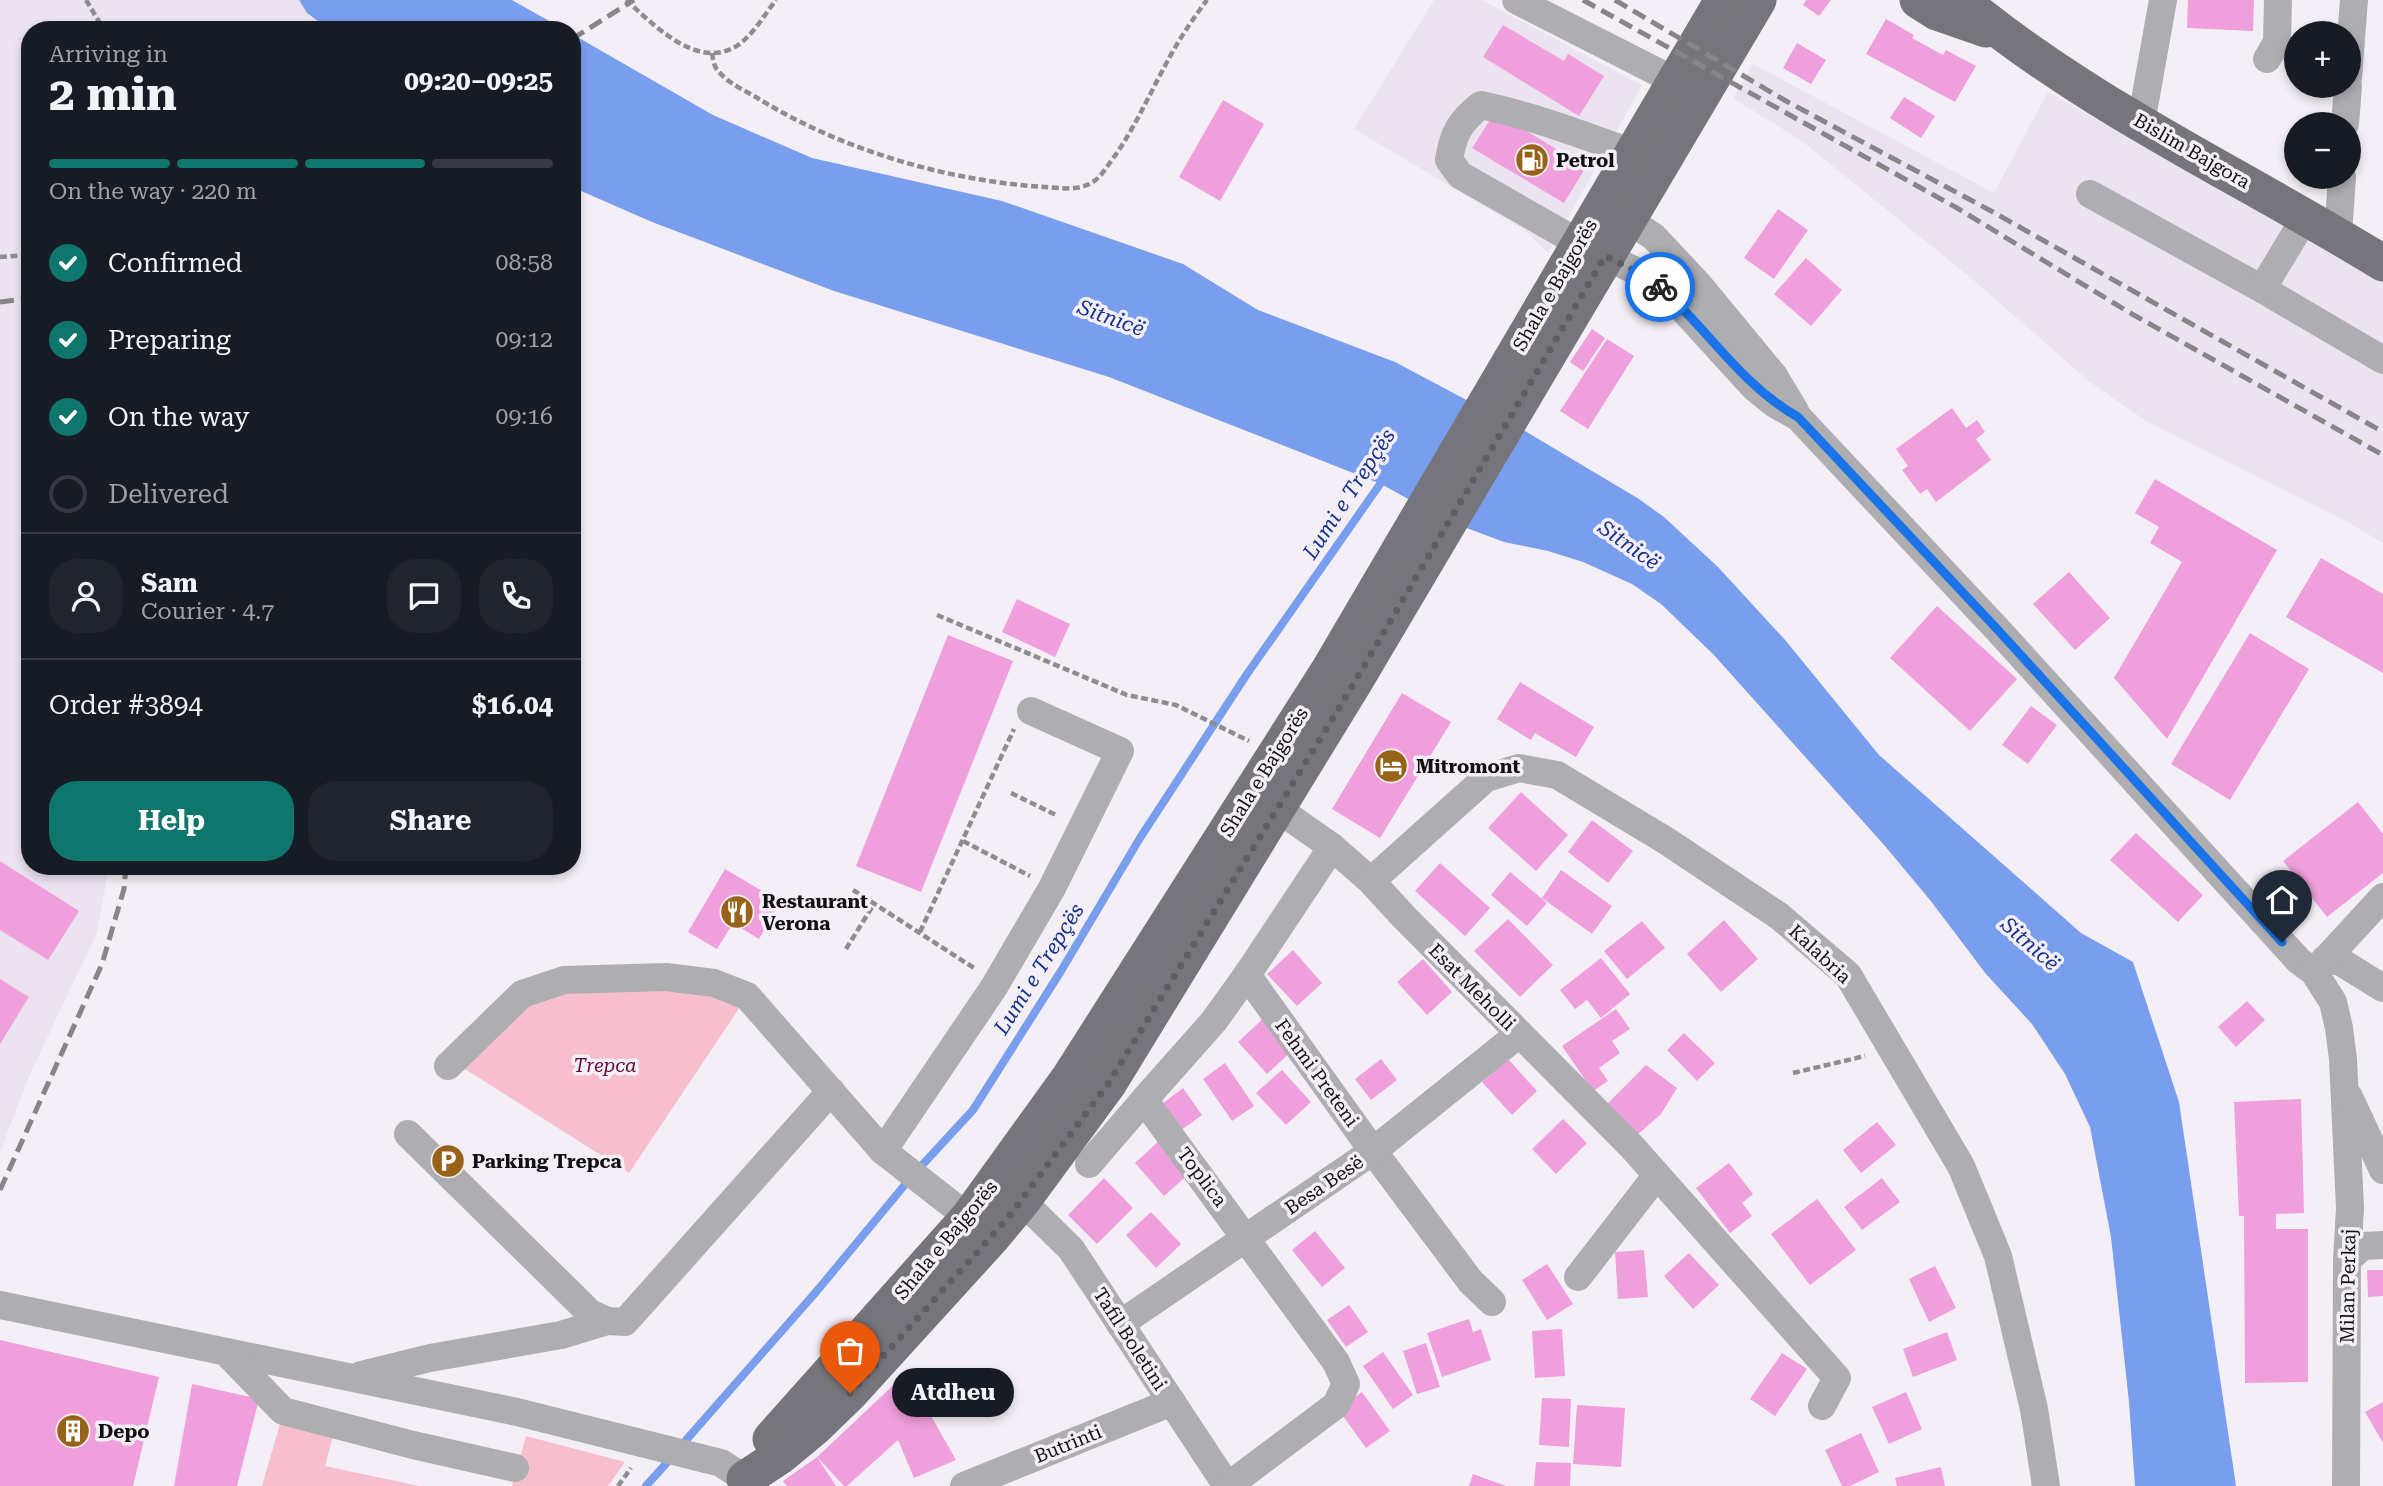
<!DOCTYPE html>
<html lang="en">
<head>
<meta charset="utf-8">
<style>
	:root { --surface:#171b24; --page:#20242c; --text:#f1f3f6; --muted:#9ea1a6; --line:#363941; --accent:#0f766e }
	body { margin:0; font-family:"Roboto Serif",serif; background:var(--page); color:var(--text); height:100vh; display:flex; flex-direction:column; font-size:26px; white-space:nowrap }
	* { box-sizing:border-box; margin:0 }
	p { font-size:23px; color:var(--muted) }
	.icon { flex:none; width:38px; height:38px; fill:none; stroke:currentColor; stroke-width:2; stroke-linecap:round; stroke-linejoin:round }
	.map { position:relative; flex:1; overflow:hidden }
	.panel { position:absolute; left:21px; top:21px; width:560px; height:854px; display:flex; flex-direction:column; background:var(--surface); border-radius:28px; box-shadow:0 4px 10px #0003 }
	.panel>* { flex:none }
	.controls { position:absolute; left:2284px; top:21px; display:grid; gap:14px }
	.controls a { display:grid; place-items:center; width:77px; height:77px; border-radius:50%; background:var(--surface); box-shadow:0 4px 10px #0003; font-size:35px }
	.pin { position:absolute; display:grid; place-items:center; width:60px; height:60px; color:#fff; margin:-72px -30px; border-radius:50% 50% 50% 0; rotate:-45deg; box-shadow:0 0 7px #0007 }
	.pin .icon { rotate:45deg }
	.courier { position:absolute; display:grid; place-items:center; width:70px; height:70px; margin:-35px; border:5px solid #1a73e8; border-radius:50%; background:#fff; color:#222; box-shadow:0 2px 9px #0007 }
	.bubble { position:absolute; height:49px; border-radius:24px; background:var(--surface); box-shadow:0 4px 10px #0003; font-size:23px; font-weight:700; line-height:49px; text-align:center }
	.head em { font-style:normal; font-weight:700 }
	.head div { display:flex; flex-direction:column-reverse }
	.head { display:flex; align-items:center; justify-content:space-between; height:119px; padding:0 28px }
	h1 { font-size:46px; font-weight:700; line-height:52px }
	.bar { display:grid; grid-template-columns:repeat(4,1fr); gap:10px 7px; align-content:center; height:84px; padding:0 28px }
	.bar i { height:9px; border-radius:5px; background:var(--line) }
	.bar .selected { background:var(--accent) }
	.bar p { grid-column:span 4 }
	.line { display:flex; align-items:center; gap:18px; padding:0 28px; border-top:2px solid var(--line) }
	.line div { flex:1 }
	.round { display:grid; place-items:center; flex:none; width:74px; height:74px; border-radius:28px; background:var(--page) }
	ol { padding:0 28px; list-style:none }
	li { display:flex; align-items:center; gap:21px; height:77px }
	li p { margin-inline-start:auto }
	li .icon { padding:7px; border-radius:50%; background:var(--accent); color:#fff; stroke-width:4 }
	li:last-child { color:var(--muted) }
	li i { width:38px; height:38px; border:4px solid var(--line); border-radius:50% }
	.primary-button { display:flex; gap:14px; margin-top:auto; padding:14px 28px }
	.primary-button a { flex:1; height:80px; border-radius:28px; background:var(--accent); color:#fff; font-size:28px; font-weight:700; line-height:80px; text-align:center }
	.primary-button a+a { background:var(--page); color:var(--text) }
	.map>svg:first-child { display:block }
	.built { fill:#ece3f1 }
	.green { fill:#f7bece }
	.water { fill:#7a9eee }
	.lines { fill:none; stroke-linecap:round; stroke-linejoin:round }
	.stream { stroke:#7a9eee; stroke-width:8 }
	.building { fill:#f09fdd }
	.path { stroke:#8f8c91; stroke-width:4.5; stroke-dasharray:7 3.5; stroke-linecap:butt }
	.minor { stroke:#aeaeb1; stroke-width:28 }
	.major { stroke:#76757b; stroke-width:37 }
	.rail { stroke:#888589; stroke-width:5; stroke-dasharray:14 7; stroke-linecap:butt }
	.done { stroke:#605e62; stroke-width:7; stroke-dasharray:0 12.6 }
	.route { stroke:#1a73e8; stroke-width:9 }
	.labels { text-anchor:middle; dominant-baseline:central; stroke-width:7; stroke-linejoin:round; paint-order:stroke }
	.street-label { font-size:19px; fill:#111012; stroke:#f4eff6 }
	.poi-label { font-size:19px; font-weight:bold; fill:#111012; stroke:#f4eff6; text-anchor:start }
	.park-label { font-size:19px; font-style:italic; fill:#610932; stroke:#f4eff6 }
	.water-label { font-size:21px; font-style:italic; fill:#13318b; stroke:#f4eff6 }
</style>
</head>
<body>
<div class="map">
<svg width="2383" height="1486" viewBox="0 0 2383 1486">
	<rect width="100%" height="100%" fill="#f4eff6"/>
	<g class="built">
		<polygon points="0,0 299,0 307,13 330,30 30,30 30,866 109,866 97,933 30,1074 0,1152"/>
		<polygon points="1434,0 1482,0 1642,85 1548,253 1524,230 1354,129"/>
		<polygon points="1753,64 1994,193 2048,92 2383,280 2383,543 2342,519 2146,421 2090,382 1971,278 1803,142 1733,98"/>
	</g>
	<g class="green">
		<polygon points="659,985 742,1004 629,1173 457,1064 516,1008 559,987"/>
		<polygon points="280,1424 333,1436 325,1466 419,1486 262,1486"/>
		<polygon points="526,1436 625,1462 608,1486 512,1486"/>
	</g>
	<g class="water">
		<polygon points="299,0 512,0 565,30 330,30 307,13"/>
		<polygon points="572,34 713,115 812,158 1002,201 1183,264 1258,310 1395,362 1525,431 1639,499 1664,517 1718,567 1786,641 1879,755 2081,933 2133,962 2179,1102 2236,1486 2135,1486 2129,1402 2111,1237 2090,1127 2065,1074 2032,1024 1986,974 1930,900 1885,846 1713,654 1661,604 1632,584 1583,562 1548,551 1504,542 1448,521 1381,484 1109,377 834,291 652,222 572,187"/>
	</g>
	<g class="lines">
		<g class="stream">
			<polyline points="680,1447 816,1292 913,1175 973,1110 1061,971 1140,838 1247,674 1385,477"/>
			<polyline points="646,1486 672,1457"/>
		</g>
	</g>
	<g class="building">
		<polygon points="1806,0 1831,0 1819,16 1803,5"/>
		<polygon points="2188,0 2254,0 2253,31 2187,28"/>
		<polygon points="1886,19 1914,35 1912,38 1943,55 1946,50 1976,66 1955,102 1866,54"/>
		<polygon points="1503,25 1564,61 1568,54 1604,76 1579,116 1483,57"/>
		<polygon points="1797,43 1826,60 1811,84 1783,68"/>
		<polygon points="1904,97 1935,116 1921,138 1890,118"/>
		<polygon points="1223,100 1264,124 1220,201 1179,177"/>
		<polygon points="1495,112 1586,167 1564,203 1472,148"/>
		<polygon points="1778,209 1808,230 1774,279 1744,258"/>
		<polygon points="1806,258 1842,290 1811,326 1774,294"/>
		<polygon points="1592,329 1605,338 1583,371 1570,362"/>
		<polygon points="1607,339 1634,356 1588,429 1560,411"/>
		<polygon points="1952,408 1966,428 1977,420 1985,432 1976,439 1991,460 1936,502 1927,489 1920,494 1902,470 1908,466 1896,449"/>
		<polygon points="2155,479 2277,550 2167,739 2114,678 2182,562 2150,543 2159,527 2135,513"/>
		<polygon points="2321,558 2383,594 2383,673 2286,617"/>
		<polygon points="2069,572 2110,618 2075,650 2033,604"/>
		<polygon points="1017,599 1070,624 1055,657 1002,632"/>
		<polygon points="1937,606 2017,679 1970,731 1890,658"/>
		<polygon points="2250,633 2309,669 2230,800 2171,764"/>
		<polygon points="948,635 1013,661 921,892 856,866"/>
		<polygon points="1520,682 1594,727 1576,757 1535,733 1531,740 1497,719"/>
		<polygon points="1402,693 1451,722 1380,838 1332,809"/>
		<polygon points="2031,706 2057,725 2028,764 2002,745"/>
		<polygon points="1521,792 1568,835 1536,871 1488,828"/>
		<polygon points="2358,802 2383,834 2383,873 2327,917 2283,861"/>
		<polygon points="1592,820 1633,851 1608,883 1568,852"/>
		<polygon points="2136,833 2203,895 2178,922 2110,860"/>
		<polygon points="0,861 79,911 48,960 0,930"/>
		<polygon points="1440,863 1490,908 1465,936 1415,891"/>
		<polygon points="725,869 781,902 759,939 733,923 717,949 688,932"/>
		<polygon points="1561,870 1612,906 1592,934 1542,898"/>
		<polygon points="1510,872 1547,903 1527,926 1491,895"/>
		<polygon points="1508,919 1553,965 1520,997 1474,951"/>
		<polygon points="1724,920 1758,959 1721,992 1687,954"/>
		<polygon points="1642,921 1665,948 1627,979 1604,951"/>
		<polygon points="1293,950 1322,983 1297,1006 1267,974"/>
		<polygon points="1601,958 1630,994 1601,1018 1587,1000 1575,1009 1560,990"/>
		<polygon points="1423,959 1452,992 1427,1015 1397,982"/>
		<polygon points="0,979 29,997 0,1044"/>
		<polygon points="2247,1001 2265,1020 2236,1047 2218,1027"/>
		<polygon points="1616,1009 1630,1029 1612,1041 1620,1053 1599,1068 1608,1081 1593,1091 1562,1046"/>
		<polygon points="1266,1016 1295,1048 1267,1074 1238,1042"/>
		<polygon points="1684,1033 1715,1063 1697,1081 1667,1050"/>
		<polygon points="1381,1059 1397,1080 1371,1100 1355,1079"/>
		<polygon points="1508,1059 1537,1091 1512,1115 1482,1082"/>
		<polygon points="1225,1063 1254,1106 1232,1121 1203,1079"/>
		<polygon points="1646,1065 1677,1088 1661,1114 1635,1137 1606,1105"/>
		<polygon points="1282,1070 1311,1102 1286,1125 1256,1093"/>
		<polygon points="1183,1088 1202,1115 1180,1131 1162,1104"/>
		<polygon points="2301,1099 2304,1213 2276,1214 2276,1229 2308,1229 2308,1382 2245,1383 2244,1216 2239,1216 2234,1102"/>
		<polygon points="1563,1119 1587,1143 1556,1174 1532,1149"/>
		<polygon points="1877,1122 1896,1145 1861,1173 1843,1150"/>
		<polygon points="1160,1140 1190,1173 1164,1196 1135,1163"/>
		<polygon points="1729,1163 1753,1194 1742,1203 1752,1216 1730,1233 1696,1188"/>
		<polygon points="1104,1178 1133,1208 1097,1244 1068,1215"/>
		<polygon points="1882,1178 1900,1202 1862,1230 1844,1207"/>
		<polygon points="1817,1199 1856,1250 1810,1285 1771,1234"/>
		<polygon points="1151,1212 1181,1244 1156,1268 1126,1235"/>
		<polygon points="1315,1231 1345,1268 1322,1287 1292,1250"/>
		<polygon points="1644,1250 1648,1297 1618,1299 1615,1252"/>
		<polygon points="1689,1253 1719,1285 1693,1309 1664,1276"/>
		<polygon points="1547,1264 1573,1304 1547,1320 1522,1280"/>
		<polygon points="1935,1266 1956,1308 1929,1322 1909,1279"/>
		<polygon points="2367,1270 2383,1270 2383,1296 2368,1297"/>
		<polygon points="1349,1305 1368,1332 1346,1347 1327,1320"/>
		<polygon points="1469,1319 1473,1332 1481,1329 1491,1360 1442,1377 1427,1333"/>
		<polygon points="1562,1329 1565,1376 1535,1378 1532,1331"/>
		<polygon points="1947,1332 1957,1360 1913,1377 1903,1349"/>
		<polygon points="0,1340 159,1377 133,1486 0,1486"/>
		<polygon points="1426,1343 1440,1387 1417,1394 1403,1351"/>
		<polygon points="1383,1352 1413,1395 1393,1409 1363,1366"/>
		<polygon points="1782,1353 1807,1369 1775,1416 1750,1399"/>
		<polygon points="900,1379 926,1407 956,1460 914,1478 898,1440 847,1486 844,1486 817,1457"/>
		<polygon points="192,1384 259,1399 237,1486 174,1486"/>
		<polygon points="1362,1392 1390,1431 1366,1448 1338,1409"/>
		<polygon points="1906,1392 1922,1429 1889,1444 1872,1407"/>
		<polygon points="1542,1398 1571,1399 1569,1447 1539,1445"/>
		<polygon points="2383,1402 2383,1443 2365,1412"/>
		<polygon points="1577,1405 1625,1408 1621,1467 1573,1464"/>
		<polygon points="1861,1433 1879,1472 1850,1486 1842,1486 1825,1450"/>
		<polygon points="817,1457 836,1486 787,1486 783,1481"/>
		<polygon points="1536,1462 1571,1463 1570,1486 1534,1486"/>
		<polygon points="1941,1467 1945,1486 1897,1486 1895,1478"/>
		<polygon points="1473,1474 1506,1486 1469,1486"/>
	</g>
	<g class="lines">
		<g class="path">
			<polyline points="86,0 104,30"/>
			<path d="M 626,0 C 652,23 694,68 733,48 C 751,39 764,15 776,0"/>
			<path d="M 712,53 C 713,60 714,67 719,72 C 729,84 746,91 759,99 C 842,150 947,181 1045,187 C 1059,188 1078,191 1091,183 C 1099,179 1104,171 1109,164 C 1133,132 1148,97 1167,62 C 1178,41 1192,20 1207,0"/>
			<polyline points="0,257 30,255"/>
			<polyline points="937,615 1127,695 1176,705 1249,741"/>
			<polyline points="1011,793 1058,816"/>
			<polyline points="963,841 1030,876"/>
			<polyline points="853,890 974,968"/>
			<polyline points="920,932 1014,729"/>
			<polyline points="846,949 874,904"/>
			<polyline points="1793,1073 1865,1056"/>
			<polyline points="618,1486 631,1468"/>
		</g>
		<g class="minor">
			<polyline points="1516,0 1675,81"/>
			<polyline points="2267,59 2277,42 2278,0"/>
			<polyline points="2348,77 2354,0"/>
			<polyline points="2141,123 2163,0"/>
			<polyline points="2345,124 2348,86"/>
			<path d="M 1633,153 C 1583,135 1533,116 1481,105 C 1460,121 1453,134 1449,160 L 1460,175 L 1579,243 L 1650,278 L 1669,294 L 1754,387 L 1775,404 L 1798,417 L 1997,629 L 2299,961 L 2314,972 L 2333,1002 L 2339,1028 L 2343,1059 L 2350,1208 L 2347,1260 L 2346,1486"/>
			<polyline points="2090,194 2262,289 2383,360"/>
			<polyline points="1613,210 1654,237 1698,284 1774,376 1795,411"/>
			<polyline points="2338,235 2342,177"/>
			<polyline points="2262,289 2306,216"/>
			<polyline points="1278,809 1332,847 1371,881 1403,916 1633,1148 1837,1378 1822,1406"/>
			<polyline points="1371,881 1486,778 1519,768 1557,775 1665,840 1779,916 1848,975 1961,1166 1998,1256 2034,1409 2046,1486"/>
			<polyline points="2325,959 2341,962 2383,988"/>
			<polyline points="2314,972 2383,897"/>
			<polyline points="1247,975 1373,1151 1471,1282 1492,1302"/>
			<polyline points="448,1066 522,994 564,980 666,977 714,983 747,996 883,1151 982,1228"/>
			<polyline points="2349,1097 2383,1170"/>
			<polyline points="408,1134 590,1313 607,1321 625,1322 831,1091"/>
			<polyline points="883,1151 994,987 1052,888 1120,751 1031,711"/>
			<polyline points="1089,1164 1144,1100"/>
			<polyline points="1022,1201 1071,1249 1227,1486"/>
			<polyline points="2347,1260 2363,1246 2383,1245"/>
			<polyline points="1578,1277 1657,1175"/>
			<polyline points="0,1305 517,1412 721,1463 745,1479"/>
			<polyline points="1120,1324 1373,1151 1519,1034"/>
			<polyline points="226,1352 283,1411 413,1445 515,1468"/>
			<polyline points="361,1375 430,1358 561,1335 607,1321"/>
			<polyline points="964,1486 1172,1402"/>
			<polyline points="1228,1486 1336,1405 1346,1384 1336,1362 1144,1100 1214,1021 1247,975 1332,847"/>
		</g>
		<g class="major">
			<polyline points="1918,0 1937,12 1986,29"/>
			<path d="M 1961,0 C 2088,106 2242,176 2383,263"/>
			<polyline points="771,1439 969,1217 1070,1077 1328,672 1723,0"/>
			<polyline points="745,1479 780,1456 815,1427 850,1393 993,1236 1022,1201 1108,1084 1353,684 1758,0"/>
		</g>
		<g class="rail">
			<polyline points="1583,0 1957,208 2132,314 2383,455"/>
			<polyline points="1615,0 1786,101 1993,212 2383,432"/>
			<polyline points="572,39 634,0"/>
			<polyline points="0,302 30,298"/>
			<polyline points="0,1190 102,964 124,889 126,866"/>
		</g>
	</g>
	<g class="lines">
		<polyline class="done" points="850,1393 1007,1219 1108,1084 1341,705 1605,256 1650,278 1660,287"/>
		<path class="route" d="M 1660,287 C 1708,329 1741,385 1798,417 L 1997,629 L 2282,942"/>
	</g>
	<defs>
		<g id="fuel-disc" transform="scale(1.75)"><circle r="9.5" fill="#976319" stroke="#f4eff6"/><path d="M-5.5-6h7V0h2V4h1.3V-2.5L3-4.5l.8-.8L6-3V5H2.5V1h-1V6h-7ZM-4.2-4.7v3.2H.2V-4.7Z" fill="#fff"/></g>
		<g id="hotel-disc" transform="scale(1.75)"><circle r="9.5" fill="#976319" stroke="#f4eff6"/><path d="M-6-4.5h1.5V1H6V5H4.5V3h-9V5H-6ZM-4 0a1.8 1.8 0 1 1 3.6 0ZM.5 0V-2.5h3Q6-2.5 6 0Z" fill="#fff"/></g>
		<g id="restaurant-disc" transform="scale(1.75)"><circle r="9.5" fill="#976319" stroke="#f4eff6"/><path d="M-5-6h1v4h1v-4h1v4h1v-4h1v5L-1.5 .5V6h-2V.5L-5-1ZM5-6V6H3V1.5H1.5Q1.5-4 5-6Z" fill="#fff"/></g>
		<g id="parking-disc" transform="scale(1.75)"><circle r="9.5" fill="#976319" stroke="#f4eff6"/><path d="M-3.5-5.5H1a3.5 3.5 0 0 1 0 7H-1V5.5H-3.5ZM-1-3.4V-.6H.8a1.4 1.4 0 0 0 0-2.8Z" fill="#fff"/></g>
		<g id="building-disc" transform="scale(1.75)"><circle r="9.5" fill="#976319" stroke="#f4eff6"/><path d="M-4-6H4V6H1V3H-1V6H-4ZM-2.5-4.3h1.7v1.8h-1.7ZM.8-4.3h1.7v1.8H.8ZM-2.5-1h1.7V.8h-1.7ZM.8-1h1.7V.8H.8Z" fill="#fff"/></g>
	</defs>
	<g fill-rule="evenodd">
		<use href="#fuel-disc" x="1532" y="160"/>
		<use href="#hotel-disc" x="1391" y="766"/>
		<use href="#restaurant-disc" x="737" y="912"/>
		<use href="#parking-disc" x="448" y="1161"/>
		<use href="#building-disc" x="73" y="1431"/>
	</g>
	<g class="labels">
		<g class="street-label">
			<text transform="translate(2192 151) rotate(30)">Bislim Bajgora</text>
			<text transform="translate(1555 285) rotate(-60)">Shala e Bajgorës</text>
			<text transform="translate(1264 772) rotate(-58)">Shala e Bajgorës</text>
			<text transform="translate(1820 954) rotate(43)">Kalabria</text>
			<text transform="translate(1472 987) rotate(45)">Esat Meholli</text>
			<text transform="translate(1317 1073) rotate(54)">Fehmi Preteni</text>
			<text transform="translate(1202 1177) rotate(53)">Toplica</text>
			<text transform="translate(1324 1185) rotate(-34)">Besa Besë</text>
			<text transform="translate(946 1240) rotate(-50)">Shala e Bajgorës</text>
			<text transform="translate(2348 1286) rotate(-89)">Milan Perkaj</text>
			<text transform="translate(1130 1339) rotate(57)">Tafil Boletini</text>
			<text transform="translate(1068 1444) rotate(-22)">Butrinti</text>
		</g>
		<g class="poi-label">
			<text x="1556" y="160">Petrol</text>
			<text x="1416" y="766">Mitromont</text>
			<text x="762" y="901">Restaurant<tspan x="762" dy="22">Verona</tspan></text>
			<text x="472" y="1161">Parking Trepca</text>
			<text x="98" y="1431">Depo</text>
		</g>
		<g class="park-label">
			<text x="605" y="1065">Trepca</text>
		</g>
		<g class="water-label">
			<text transform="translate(1111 318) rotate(20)">Sitnicë</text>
			<text transform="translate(1349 494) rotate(-57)">Lumi e Trepçës</text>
			<text transform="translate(1629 545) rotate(35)">Sitnicë</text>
			<text transform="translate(2030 944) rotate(41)">Sitnicë</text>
			<text transform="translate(1039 969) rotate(-58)">Lumi e Trepçës</text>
		</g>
	</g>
</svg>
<div class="controls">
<a>+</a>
<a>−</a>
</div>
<div class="pin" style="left:850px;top:1393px;background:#ea580c"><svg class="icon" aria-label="bag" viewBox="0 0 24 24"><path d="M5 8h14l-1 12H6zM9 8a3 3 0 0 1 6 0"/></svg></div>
<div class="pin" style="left:2282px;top:942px;background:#1f2937"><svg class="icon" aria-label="home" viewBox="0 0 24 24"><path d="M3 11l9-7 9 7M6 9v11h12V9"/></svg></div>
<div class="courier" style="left:1660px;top:287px"><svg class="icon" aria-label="bike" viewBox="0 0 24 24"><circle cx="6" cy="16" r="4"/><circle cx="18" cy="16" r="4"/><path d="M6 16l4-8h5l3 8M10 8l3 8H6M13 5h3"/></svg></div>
<div class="bubble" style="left:892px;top:1368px;width:122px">Atdheu</div>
<section class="panel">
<div class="head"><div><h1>2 min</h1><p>Arriving in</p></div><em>09:20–09:25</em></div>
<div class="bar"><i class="selected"></i><i class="selected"></i><i class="selected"></i><i></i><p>On the way · 220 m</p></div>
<ol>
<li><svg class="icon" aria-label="check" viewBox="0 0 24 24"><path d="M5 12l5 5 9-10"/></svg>Confirmed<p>08:58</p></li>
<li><svg class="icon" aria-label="check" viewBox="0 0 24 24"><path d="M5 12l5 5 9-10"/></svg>Preparing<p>09:12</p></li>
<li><svg class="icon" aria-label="check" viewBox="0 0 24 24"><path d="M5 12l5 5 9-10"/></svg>On the way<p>09:16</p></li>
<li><i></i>Delivered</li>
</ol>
<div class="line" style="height:126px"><a class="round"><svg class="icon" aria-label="person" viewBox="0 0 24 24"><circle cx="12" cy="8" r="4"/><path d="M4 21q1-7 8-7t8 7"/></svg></a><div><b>Sam</b><p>Courier · 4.7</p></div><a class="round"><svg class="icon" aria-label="chat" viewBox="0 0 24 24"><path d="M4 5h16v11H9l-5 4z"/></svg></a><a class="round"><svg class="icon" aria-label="phone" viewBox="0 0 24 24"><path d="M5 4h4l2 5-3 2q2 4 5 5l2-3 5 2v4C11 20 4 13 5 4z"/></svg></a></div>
<div class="line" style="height:91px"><div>Order #3894</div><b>$16.04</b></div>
<div class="primary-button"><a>Help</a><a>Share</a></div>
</section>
</div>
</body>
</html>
